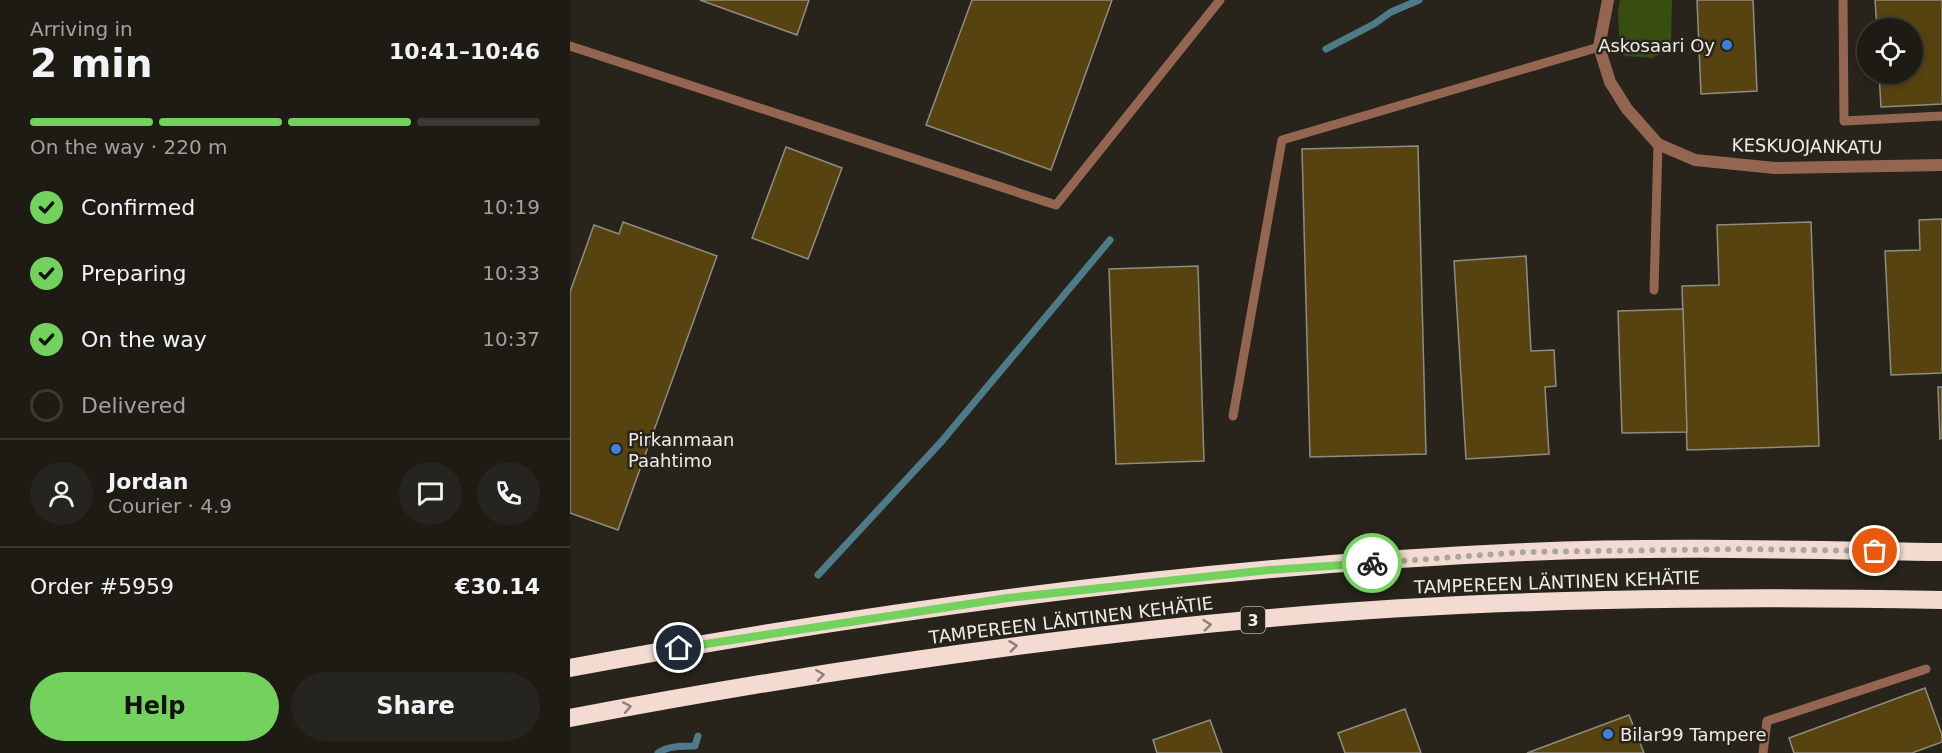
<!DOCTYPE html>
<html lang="en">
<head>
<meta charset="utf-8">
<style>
	:root { --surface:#1e1b15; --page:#26241e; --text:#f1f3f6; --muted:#a1a1a0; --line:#3c3934; --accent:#73d25d }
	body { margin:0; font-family:"DejaVu Sans",sans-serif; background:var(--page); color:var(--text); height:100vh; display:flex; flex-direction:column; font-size:22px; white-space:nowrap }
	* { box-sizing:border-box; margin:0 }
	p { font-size:20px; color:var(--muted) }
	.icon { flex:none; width:33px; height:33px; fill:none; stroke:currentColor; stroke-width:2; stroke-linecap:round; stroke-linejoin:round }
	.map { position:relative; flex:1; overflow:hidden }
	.drawer { display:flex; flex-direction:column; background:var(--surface); width:570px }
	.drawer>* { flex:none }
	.controls { position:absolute; left:1287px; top:18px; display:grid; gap:12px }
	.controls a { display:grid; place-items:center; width:66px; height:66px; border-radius:50%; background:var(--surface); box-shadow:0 3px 9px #0003,0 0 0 2px var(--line); font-size:30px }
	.pin { position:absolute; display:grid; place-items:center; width:51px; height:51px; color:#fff; margin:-26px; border:3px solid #fff; border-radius:50%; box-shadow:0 2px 6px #0007 }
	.courier { position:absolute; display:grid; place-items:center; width:60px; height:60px; margin:-30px; border:4px solid #73d25d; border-radius:50%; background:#fff; color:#222; box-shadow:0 2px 8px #0007 }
	.headline em { font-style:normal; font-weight:700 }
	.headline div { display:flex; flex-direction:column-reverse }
	.headline { display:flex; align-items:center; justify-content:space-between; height:102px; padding:0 30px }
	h1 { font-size:39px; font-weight:700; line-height:45px }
	.bar { display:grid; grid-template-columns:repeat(4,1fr); gap:9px 6px; align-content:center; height:72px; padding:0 30px }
	.bar i { height:8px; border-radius:4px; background:var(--line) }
	.bar .current { background:var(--accent) }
	.bar p { grid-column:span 4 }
	.line { display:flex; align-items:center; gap:15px; padding:0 30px; border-top:2px solid var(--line) }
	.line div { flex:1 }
	.round { display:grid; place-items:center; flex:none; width:63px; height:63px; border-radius:32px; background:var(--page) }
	ol { padding:0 30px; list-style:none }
	li { display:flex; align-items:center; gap:18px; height:66px }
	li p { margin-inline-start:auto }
	li .icon { padding:6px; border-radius:50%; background:var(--accent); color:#111; stroke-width:4 }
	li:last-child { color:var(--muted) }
	li i { width:33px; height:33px; border:3px solid var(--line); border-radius:50% }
	.button { display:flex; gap:12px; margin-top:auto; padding:12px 30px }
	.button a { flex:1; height:69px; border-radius:36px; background:var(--accent); color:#111; font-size:24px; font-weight:700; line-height:69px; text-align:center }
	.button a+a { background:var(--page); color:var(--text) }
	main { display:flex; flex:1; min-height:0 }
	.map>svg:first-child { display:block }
	.green { fill:#384d10 }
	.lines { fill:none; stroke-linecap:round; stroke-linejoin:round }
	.stream { stroke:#4e7b89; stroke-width:7 }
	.building { fill:#56430f; stroke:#908c82; stroke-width:1.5 }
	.service { stroke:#946651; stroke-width:9 }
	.minor { stroke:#946651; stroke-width:12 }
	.motorway { stroke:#f3dbd1; stroke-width:18 }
	.oneway { stroke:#8e8076 }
	.done { stroke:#a9a6a0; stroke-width:6; stroke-dasharray:0 10.8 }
	.route { stroke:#73d25d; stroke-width:8 }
	.shop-dot { fill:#3f7fe0; stroke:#28241c; stroke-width:2 }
	.labels { text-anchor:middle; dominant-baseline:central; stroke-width:5; stroke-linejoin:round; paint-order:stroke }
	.shield { fill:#28241c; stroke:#b3b0aa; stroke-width:1.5 }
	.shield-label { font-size:16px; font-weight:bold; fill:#efece7 }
	.poi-label { font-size:18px; fill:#efece7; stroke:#28241c; text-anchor:start }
	.street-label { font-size:18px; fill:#efece7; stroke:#28241c }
</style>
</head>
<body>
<main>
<section class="drawer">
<div class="headline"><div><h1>2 min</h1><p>Arriving in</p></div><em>10:41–10:46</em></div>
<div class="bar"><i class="current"></i><i class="current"></i><i class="current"></i><i></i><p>On the way · 220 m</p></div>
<ol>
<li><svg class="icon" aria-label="check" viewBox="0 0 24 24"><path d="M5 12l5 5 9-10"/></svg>Confirmed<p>10:19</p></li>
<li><svg class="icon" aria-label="check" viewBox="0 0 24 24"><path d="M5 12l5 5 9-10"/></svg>Preparing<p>10:33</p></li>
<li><svg class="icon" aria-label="check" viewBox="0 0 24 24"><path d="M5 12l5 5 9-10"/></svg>On the way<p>10:37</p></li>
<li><i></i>Delivered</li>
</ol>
<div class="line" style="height:108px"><a class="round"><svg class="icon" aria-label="person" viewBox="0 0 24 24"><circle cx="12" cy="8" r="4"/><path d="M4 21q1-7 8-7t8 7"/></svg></a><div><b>Jordan</b><p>Courier · 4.9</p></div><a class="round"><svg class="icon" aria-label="chat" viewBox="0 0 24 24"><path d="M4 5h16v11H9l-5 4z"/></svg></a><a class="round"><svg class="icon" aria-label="phone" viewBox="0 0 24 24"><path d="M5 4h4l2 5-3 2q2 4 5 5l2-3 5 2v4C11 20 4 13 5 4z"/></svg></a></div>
<div class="line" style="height:78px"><div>Order #5959</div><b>€30.14</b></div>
<div class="button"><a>Help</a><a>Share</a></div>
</section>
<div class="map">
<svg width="1372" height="753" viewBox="0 0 1372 753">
	<rect width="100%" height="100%" fill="#28241c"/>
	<polygon class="green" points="1050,0 1102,0 1101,42 1096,52 1082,58 1055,56 1050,51 1048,13"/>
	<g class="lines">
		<g class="stream">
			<polyline points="756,49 804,24 821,12 849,0"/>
			<polyline points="248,575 372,441 540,240"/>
			<path d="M 88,753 C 97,746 113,746 125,746 L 128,736"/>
		</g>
	</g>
	<g class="building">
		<polygon points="130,0 239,0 227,35"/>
		<polygon points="402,0 542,0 481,170 356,125"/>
		<polygon points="1127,0 1183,0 1187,91 1131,94"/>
		<polygon points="1305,0 1372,0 1372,104 1311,107 1309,74 1342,74 1342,28 1307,28"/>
		<polygon points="848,146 856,454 740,457 732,149"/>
		<polygon points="216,147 272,168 238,259 182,238"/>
		<polygon points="1372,219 1372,373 1321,375 1315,251 1350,250 1349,220"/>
		<polygon points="53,222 147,256 48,530 0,513 0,292 24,225 49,234"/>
		<polygon points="1241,222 1249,446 1117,450 1112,286 1149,285 1147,225"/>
		<polygon points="956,256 961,351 984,350 986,386 975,387 979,454 896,459 884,261"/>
		<polygon points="628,266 634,461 546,464 539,269"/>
		<polygon points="1113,309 1117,432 1052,433 1048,311"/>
		<polygon points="1368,387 1372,387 1372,438 1370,439"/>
		<polygon points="1355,688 1372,735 1372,742 1342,753 1224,753 1219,738"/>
		<polygon points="835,709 851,753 775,753 768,733"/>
		<polygon points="1059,715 1074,753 957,753"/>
		<polygon points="640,720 652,753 587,753 583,740"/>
	</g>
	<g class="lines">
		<g class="service">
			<polyline points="1273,0 1274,121 1372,116"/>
			<polyline points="0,46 486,205 650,0"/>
			<polyline points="1084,290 1088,144"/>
			<polyline points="663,416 712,140 1029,47"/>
			<polyline points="1193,753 1197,721 1356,669"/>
		</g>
		<polyline class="minor" points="1038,0 1029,47 1040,82 1057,109 1088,144 1125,160 1205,168 1372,165"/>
		<g class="motorway">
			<path d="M 0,668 C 314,609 637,566 956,552 C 1094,546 1233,550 1372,552"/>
			<path d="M 0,718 C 232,674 465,639 700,618 C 923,598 1148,596 1372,600"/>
		</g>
	</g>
	<defs><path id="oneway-chevron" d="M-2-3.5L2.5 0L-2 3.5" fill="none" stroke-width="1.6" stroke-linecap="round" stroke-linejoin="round" transform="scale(1.5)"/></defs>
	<g class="oneway">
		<use href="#oneway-chevron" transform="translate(637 625) rotate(-6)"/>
		<use href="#oneway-chevron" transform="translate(443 646) rotate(-7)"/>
		<use href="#oneway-chevron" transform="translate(250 675) rotate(-8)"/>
		<use href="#oneway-chevron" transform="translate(57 707) rotate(-11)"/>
	</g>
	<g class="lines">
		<polyline class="done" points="802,563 956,552 1171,549 1305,551"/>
		<polyline class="route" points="109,648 438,598 699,570 802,563"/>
	</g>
	<g class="shop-dot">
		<circle cx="1157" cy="45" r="6"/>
		<circle cx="46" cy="449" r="6"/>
		<circle cx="1038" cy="734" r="6"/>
	</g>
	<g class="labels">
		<rect class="shield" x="671" y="607" width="24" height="26" rx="4.5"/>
		<g class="shield-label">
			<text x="683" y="620">3</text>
		</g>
		<g class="poi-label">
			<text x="1145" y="45" text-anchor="end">Askosaari Oy</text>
			<text x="58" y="439">Pirkanmaan<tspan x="58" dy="21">Paahtimo</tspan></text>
			<text x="1050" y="734">Bilar99 Tampere</text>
		</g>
		<g class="street-label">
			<text transform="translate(1237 146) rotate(1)">KESKUOJANKATU</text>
			<text transform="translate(987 582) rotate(-2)">TAMPEREEN LÄNTINEN KEHÄTIE</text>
			<text transform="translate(501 620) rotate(-7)">TAMPEREEN LÄNTINEN KEHÄTIE</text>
		</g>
	</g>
</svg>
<div class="controls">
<a><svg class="icon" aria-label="locate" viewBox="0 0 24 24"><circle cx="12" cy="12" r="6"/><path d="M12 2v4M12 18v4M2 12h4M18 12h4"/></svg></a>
</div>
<div class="pin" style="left:1305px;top:551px;background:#ea580c"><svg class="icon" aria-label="bag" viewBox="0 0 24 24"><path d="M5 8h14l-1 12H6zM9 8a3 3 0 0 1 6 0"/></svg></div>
<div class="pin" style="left:109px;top:648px;background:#1f2937"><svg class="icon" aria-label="home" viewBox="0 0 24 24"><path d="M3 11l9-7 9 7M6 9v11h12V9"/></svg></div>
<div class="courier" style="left:802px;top:563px"><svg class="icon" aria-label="bike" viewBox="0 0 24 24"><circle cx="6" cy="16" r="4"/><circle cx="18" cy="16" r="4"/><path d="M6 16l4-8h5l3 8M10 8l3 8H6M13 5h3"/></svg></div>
</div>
</main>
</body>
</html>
